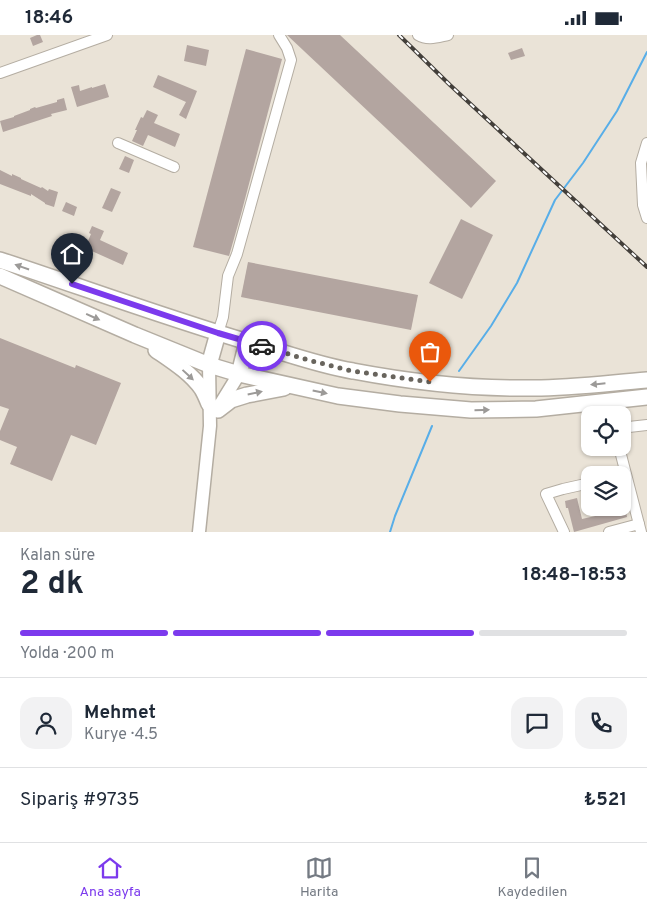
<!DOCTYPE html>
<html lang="tr">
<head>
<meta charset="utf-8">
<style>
	:root { --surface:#fff; --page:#f2f2f3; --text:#1f2937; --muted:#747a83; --line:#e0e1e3; --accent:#7c3aed }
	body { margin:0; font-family:Overpass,sans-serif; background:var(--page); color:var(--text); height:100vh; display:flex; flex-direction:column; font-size:19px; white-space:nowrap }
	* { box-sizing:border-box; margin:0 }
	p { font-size:16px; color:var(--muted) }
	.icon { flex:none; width:28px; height:28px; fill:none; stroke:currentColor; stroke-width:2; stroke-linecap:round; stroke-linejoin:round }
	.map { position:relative; height:497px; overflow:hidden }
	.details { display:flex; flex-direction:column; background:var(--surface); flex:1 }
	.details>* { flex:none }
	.controls { position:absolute; left:581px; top:371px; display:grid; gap:10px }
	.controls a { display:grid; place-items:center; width:50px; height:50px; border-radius:10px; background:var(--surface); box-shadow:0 1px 4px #0004; font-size:25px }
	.pin { position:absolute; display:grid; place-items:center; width:42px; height:42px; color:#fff; margin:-51px -21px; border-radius:50% 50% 50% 0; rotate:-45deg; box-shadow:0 0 5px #0007 }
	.pin .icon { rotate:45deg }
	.courier { position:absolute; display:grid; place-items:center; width:50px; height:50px; margin:-25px; border:4px solid #7c3aed; border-radius:50%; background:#fff; color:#222; box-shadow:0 1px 6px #0007 }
	.summary em { font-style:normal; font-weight:700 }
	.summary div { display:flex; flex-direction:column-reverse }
	.summary { display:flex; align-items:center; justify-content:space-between; height:85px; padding:0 20px }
	h1 { font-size:32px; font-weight:700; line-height:38px }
	.bar { display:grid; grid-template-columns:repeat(4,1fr); gap:8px 5px; align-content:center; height:60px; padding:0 20px }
	.bar i { height:6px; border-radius:4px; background:var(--line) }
	.bar .selected { background:var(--accent) }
	.bar p { grid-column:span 4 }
	.line { display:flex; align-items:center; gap:12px; padding:0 20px; border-top:1px solid var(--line) }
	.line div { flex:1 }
	.round { display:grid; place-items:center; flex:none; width:52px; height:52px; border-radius:15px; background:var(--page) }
	.status { display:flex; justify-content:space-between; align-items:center; height:35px; padding:0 25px; background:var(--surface); direction:ltr }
	.status svg { height:14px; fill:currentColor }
	.menu { display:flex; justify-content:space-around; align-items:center; height:70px; border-top:1px solid var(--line); background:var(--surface); font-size:14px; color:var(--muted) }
	.menu a { display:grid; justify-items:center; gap:2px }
	.menu .selected { color:var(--accent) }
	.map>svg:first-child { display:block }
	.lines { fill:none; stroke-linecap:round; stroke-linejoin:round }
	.stream { stroke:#58aee8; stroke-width:2 }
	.building { fill:#b3a5a0 }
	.minor-casing { stroke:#b4ada2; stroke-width:12 }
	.major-casing { stroke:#b4ada2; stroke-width:15 }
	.highway-casing { stroke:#b4ada2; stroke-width:18 }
	.minor { stroke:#fff; stroke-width:10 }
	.major { stroke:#fff; stroke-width:12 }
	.highway { stroke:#fff; stroke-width:15 }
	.rail-casing { stroke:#433f3a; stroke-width:4 }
	.rail { stroke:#fff; stroke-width:2; stroke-dasharray:5.5; stroke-linecap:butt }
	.oneway { fill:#9c9a98 }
	.done { stroke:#68645d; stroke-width:5; stroke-dasharray:0 9 }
	.route { stroke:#7c3aed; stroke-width:6 }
</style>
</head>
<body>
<div class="status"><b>18:46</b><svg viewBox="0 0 49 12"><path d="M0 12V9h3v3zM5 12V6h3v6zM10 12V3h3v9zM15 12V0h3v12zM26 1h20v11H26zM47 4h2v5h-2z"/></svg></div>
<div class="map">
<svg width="647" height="497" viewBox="0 0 647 497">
	<rect width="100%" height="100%" fill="#eae3d7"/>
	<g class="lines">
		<g class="stream">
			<polyline points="459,336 491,291 517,248 555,165 583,128 617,76 647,17"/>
			<polyline points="390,497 395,481 432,391"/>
		</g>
	</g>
	<g class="building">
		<polygon points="37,0 40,0 43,7 33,11 30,3"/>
		<polygon points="287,0 340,0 496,146 471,173"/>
		<polygon points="187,10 209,15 206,31 184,26"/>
		<polygon points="522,13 525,21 511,25 508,18"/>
		<polygon points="246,14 282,24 241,179 229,221 193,212"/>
		<polygon points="158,40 197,56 186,84 179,80 186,67 153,52"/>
		<polygon points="105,49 109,62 77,72 71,52 79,50 80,56 92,52 92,53"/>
		<polygon points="64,63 67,75 51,79 52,81 3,97 0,86 14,82 14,81 30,75 30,74 35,72 36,73 57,67 57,65"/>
		<polygon points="147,75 158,80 154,88 180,99 175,112 148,100 143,111 132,106 137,95 135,95 141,82 143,83"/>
		<polygon points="125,121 134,125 129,138 119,134"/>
		<polygon points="0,135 12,141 12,139 21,143 21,144 41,153 42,152 48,156 49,154 58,157 54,172 45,169 45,168 31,159 31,161 0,149"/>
		<polygon points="111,153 121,157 112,177 102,173"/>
		<polygon points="66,167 77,172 74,181 62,176"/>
		<polygon points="461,184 493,200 462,264 429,248"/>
		<polygon points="92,191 104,196 100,205 128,218 123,230 85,213 91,199 89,198"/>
		<polygon points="248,227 418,260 411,295 241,262"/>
		<polygon points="0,303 75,333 76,330 121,348 96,410 71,400 52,446 10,429 17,412 0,405 0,396 9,374 0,371"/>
		<polygon points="577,463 582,484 613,477 612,474 617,472 625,472 627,482 574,497 568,473 566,473 565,466"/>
	</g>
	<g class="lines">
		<g class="minor-casing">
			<g id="minor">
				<path d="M 418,0 C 428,6 438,2 448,0"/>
				<polyline points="0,38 107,0"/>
				<polyline points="118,108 174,132"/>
				<polyline points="647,108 641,128 643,170 647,183"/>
				<polyline points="218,298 223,282 228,241 237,219 291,25 287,13 279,0"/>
				<polyline points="622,397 629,392 647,390"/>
				<polyline points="619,412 641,497"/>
				<polyline points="564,497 546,459 563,454 590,448"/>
				<polyline points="609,497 639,489"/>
			</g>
		</g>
		<g class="major-casing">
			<g id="major">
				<polyline points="218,373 239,339"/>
				<polyline points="199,497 210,391 209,330"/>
			</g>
		</g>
		<g class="highway-casing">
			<g id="highway">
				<path d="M 0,225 C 82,252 164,282 248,307 C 283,317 317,330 353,336 C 411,347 476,354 534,353 C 572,353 609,348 647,345"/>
				<polyline points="0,241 135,300 209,330 239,339 338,361 400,369 471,375 536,374 647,362"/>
				<path d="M 156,315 C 172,326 191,338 202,354 C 205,359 207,364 209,369"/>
				<polyline points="209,330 218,298"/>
				<polyline points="239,339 247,307"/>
				<polyline points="218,375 231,365 247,360 284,353"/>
			</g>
		</g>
		<use href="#minor" class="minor"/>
		<use href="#major" class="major"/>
		<use href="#highway" class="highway"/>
		<g class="rail-casing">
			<polyline id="rail" points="399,0 450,50 647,232"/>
		</g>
		<use href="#rail" class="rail"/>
	</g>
	<defs><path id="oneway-solid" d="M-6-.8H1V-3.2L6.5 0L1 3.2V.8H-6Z" transform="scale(1.25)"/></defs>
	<g class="oneway">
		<use href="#oneway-solid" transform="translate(22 232) rotate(-161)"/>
		<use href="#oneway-solid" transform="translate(93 282) rotate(24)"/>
		<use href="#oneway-solid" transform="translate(188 340) rotate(43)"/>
		<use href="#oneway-solid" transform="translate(598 349) rotate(174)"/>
		<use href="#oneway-solid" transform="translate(320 357) rotate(12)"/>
		<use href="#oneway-solid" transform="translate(255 358) rotate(-12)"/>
		<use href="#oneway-solid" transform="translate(482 375) rotate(-1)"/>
	</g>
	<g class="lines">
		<polyline class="done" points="262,311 308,325 352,336 430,347"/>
		<polyline class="route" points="72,249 218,298 262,311"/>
	</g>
</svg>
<div class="controls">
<a><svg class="icon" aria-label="locate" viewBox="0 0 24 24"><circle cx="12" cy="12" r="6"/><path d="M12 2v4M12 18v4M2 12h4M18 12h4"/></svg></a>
<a><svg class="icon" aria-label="layers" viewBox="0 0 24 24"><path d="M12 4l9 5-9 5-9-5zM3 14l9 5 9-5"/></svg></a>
</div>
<div class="pin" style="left:430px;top:347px;background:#ea580c"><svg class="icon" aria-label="bag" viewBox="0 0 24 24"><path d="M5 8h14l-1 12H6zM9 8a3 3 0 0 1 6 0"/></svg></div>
<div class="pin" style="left:72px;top:249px;background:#1f2937"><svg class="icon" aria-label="home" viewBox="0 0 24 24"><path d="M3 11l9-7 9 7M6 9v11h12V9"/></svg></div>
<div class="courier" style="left:262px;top:311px"><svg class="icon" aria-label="car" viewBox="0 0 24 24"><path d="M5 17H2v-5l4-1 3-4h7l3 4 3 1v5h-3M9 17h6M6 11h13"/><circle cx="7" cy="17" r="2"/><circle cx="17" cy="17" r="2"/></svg></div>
</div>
<section class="details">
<div class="summary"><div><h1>2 dk</h1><p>Kalan süre</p></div><em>18:48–18:53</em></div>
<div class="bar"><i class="selected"></i><i class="selected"></i><i class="selected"></i><i></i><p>Yolda · 200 m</p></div>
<div class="line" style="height:90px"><a class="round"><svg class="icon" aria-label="person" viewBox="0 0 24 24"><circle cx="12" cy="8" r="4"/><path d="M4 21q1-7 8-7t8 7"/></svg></a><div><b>Mehmet</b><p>Kurye · 4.5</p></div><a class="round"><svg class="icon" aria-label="chat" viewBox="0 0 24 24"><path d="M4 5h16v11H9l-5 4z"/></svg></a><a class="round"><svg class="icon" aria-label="phone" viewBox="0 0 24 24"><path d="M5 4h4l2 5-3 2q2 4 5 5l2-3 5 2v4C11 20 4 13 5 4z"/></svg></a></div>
<div class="line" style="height:65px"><div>Sipariş #9735</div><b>₺521</b></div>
</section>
<nav class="menu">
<a class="selected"><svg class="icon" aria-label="home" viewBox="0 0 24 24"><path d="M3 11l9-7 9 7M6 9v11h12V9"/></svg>Ana sayfa</a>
<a><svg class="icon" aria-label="map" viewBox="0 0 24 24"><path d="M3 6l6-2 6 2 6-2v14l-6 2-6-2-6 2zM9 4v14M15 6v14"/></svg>Harita</a>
<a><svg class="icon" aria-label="saved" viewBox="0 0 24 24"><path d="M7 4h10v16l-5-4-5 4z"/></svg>Kaydedilen</a>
</nav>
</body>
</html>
